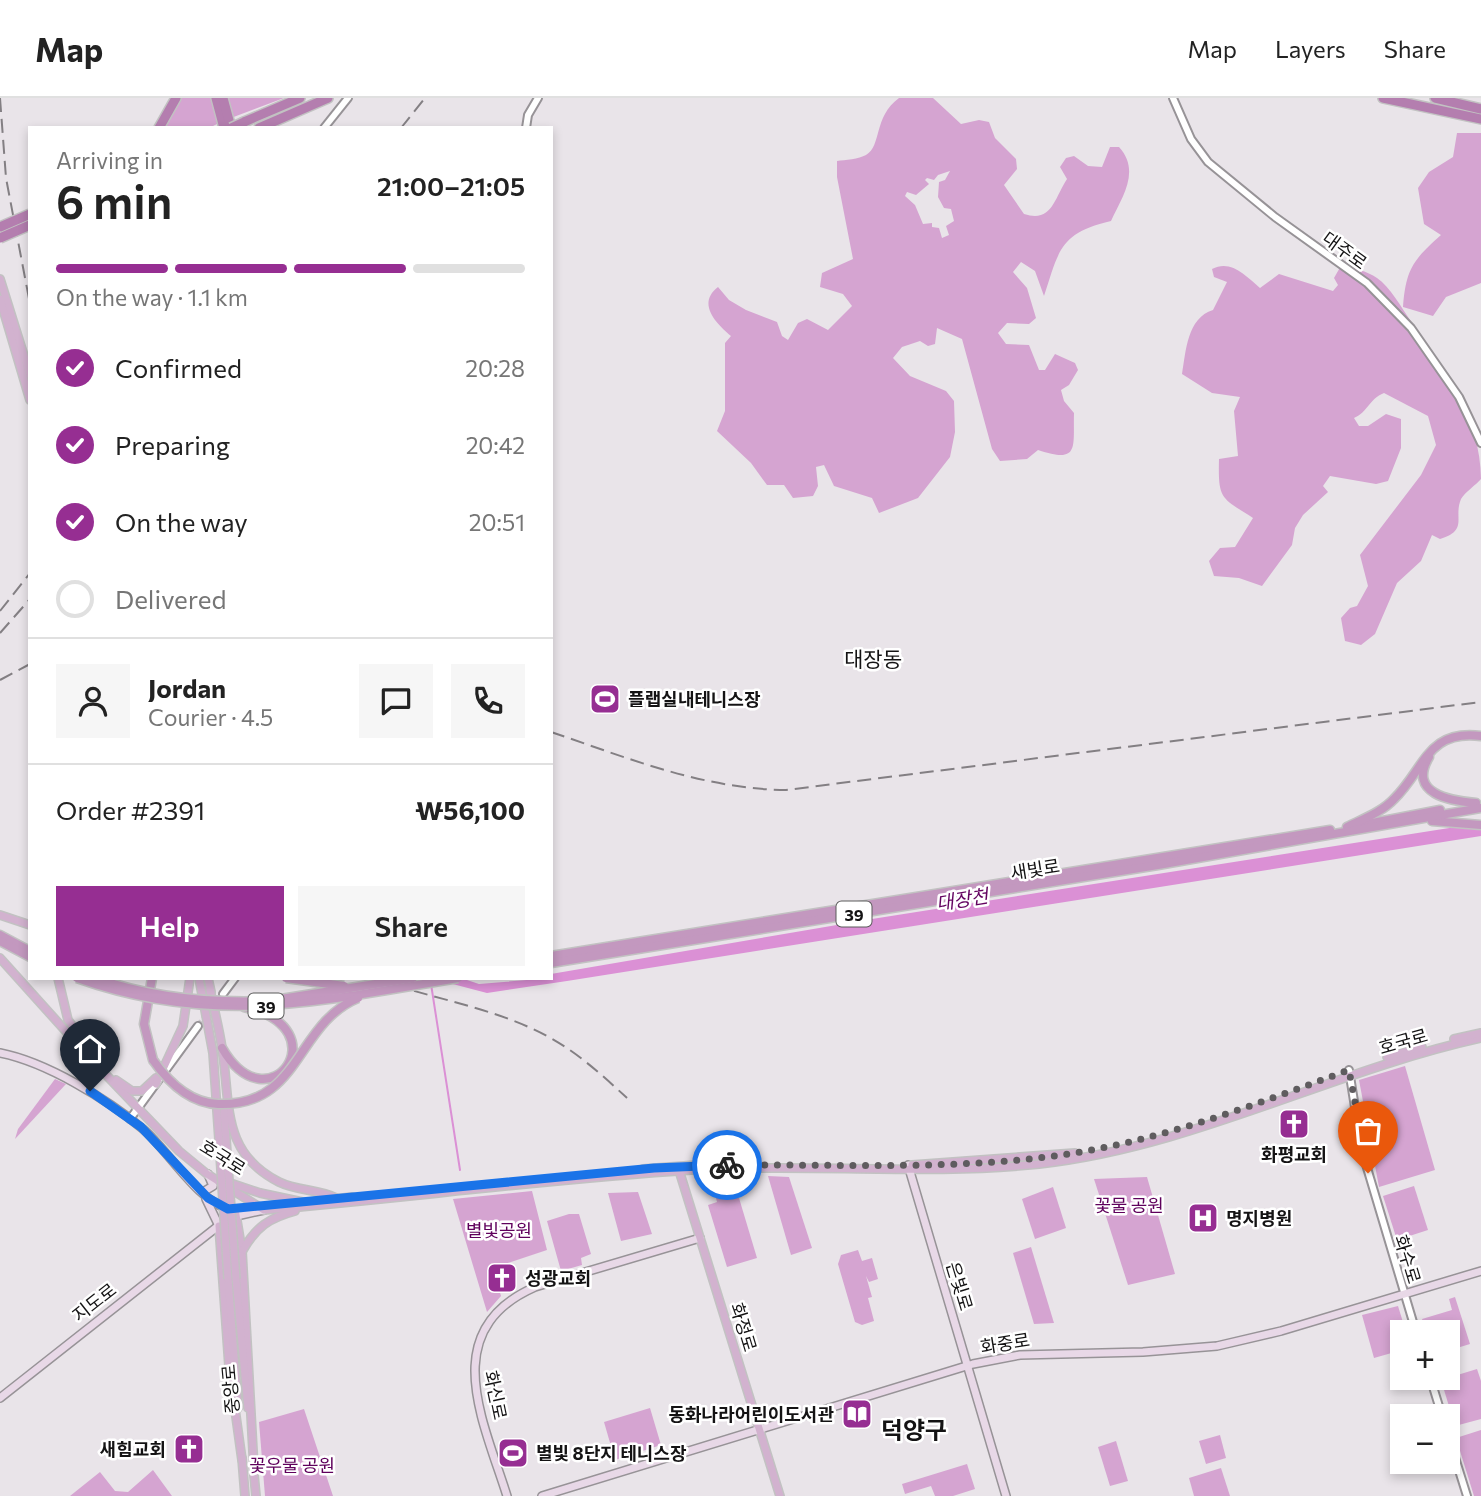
<!DOCTYPE html>
<html lang="en">
<head>
<meta charset="utf-8">
<style>
	:root { --surface:#fff; --page:#f6f6f6; --text:#222; --muted:#767676; --line:#e0e0e0; --accent:#962e92 }
	body { margin:0; font-family:Commissioner,"Noto Sans KR",sans-serif; background:var(--page); color:var(--text); height:100vh; display:flex; flex-direction:column; font-size:26px; white-space:nowrap }
	* { box-sizing:border-box; margin:0 }
	p { font-size:23px; color:var(--muted) }
	.icon { flex:none; width:38px; height:38px; fill:none; stroke:currentColor; stroke-width:2; stroke-linecap:round; stroke-linejoin:round }
	.map { position:relative; flex:1; overflow:hidden }
	.panel { position:absolute; left:28px; top:28px; width:525px; height:854px; display:flex; flex-direction:column; background:var(--surface); border-radius:0px; box-shadow:0 4px 10px #0003 }
	.panel>* { flex:none }
	.fabs { position:absolute; left:1390px; top:1222px; display:grid; gap:14px }
	.fabs a { display:grid; place-items:center; width:70px; height:70px; border-radius:0px; background:var(--surface); box-shadow:0 4px 10px #0003; font-size:35px }
	.pin { position:absolute; display:grid; place-items:center; width:60px; height:60px; color:#fff; margin:-72px -30px; border-radius:50% 50% 50% 0; rotate:-45deg; box-shadow:0 0 7px #0007 }
	.pin .icon { rotate:45deg }
	.courier { position:absolute; display:grid; place-items:center; width:70px; height:70px; margin:-35px; border:5px solid #1a73e8; border-radius:50%; background:#fff; color:#222; box-shadow:0 2px 9px #0007 }
	.headline em { font-style:normal; font-weight:600 }
	.headline div { display:flex; flex-direction:column-reverse }
	.headline { display:flex; align-items:center; justify-content:space-between; height:119px; padding:0 28px }
	h1 { font-size:46px; font-weight:600; line-height:52px }
	.bar { display:grid; grid-template-columns:repeat(4,1fr); gap:10px 7px; align-content:center; height:84px; padding:0 28px }
	.bar i { height:9px; border-radius:5px; background:var(--line) }
	.bar .active { background:var(--accent) }
	.bar p { grid-column:span 4 }
	.line { display:flex; align-items:center; gap:18px; padding:0 28px; border-top:2px solid var(--line) }
	.line div { flex:1 }
	.round { display:grid; place-items:center; flex:none; width:74px; height:74px; border-radius:0px; background:var(--page) }
	ol { padding:0 28px; list-style:none }
	li { display:flex; align-items:center; gap:21px; height:77px }
	li p { margin-inline-start:auto }
	li .icon { padding:7px; border-radius:50%; background:var(--accent); color:#fff; stroke-width:4 }
	li:last-child { color:var(--muted) }
	li i { width:38px; height:38px; border:4px solid var(--line); border-radius:50% }
	.button { display:flex; gap:14px; margin-top:auto; padding:14px 28px }
	.button a { flex:1; height:80px; border-radius:0px; background:var(--accent); color:#fff; font-size:28px; font-weight:600; line-height:80px; text-align:center }
	.button a+a { background:var(--page); color:var(--text) }
	header { display:flex; align-items:center; gap:42px; box-sizing:border-box; height:98px; padding:0 35px; background:var(--surface); border-bottom:2px solid var(--line) }
	header strong { font-size:33px }
	nav { display:flex; gap:38px; margin-inline-start:auto; font-size:24px }
	.map>svg:first-child { display:block }
	.green { fill:#d5a4d1; fill-rule:evenodd }
	.water { fill:#db90d5 }
	.lines { fill:none; stroke-linecap:round; stroke-linejoin:round }
	.stream { stroke:#db90d5; stroke-width:2 }
	.tertiary-tunnel { stroke:#c9c5c9; stroke-width:6; stroke-dasharray:6 3; stroke-linecap:butt }
	.tertiary-casing { stroke:#979397; stroke-width:10 }
	.secondary-casing { stroke:#979397; stroke-width:10 }
	.primary-casing { stroke:#c2c2c2; stroke-width:10 }
	.trunk-casing { stroke:#c2c2c2; stroke-width:11 }
	.motorway-casing { stroke:#c2c2c2; stroke-width:12 }
	.tertiary { stroke:#fff; stroke-width:6 }
	.secondary { stroke:#e8d8e7; stroke-width:7 }
	.primary { stroke:#d2b2cf; stroke-width:7 }
	.trunk { stroke:#c398bf; stroke-width:8 }
	.motorway { stroke:#b47eaf; stroke-width:9 }
	.rail { stroke:#837f83; stroke-width:2; stroke-dasharray:14 7; stroke-linecap:butt }
	.primary-bridge-casing { stroke:#c2c2c2; stroke-width:10; stroke-linecap:butt }
	.trunk-bridge-casing { stroke:#c2c2c2; stroke-width:11; stroke-linecap:butt }
	.motorway-bridge-casing { stroke:#c2c2c2; stroke-width:12; stroke-linecap:butt }
	.primary-bridge { stroke:#d2b2cf; stroke-width:7 }
	.trunk-bridge { stroke:#c398bf; stroke-width:8 }
	.motorway-bridge { stroke:#b47eaf; stroke-width:9 }
	.done { stroke:#5f5c5f; stroke-width:7; stroke-dasharray:0 12.6 }
	.route { stroke:#1a73e8; stroke-width:9 }
	.labels { text-anchor:middle; dominant-baseline:central; stroke-width:5; stroke-linejoin:round; paint-order:stroke }
	.shield { fill:#fff; stroke:#5a5a5a; stroke-width:2 }
	.shield-label { font-size:16px; font-weight:bold; fill:#141314 }
	.street-label { font-size:18px; fill:#141314; stroke:#fff }
	.poi-label { font-size:18px; font-weight:bold; fill:#141314; stroke:#fff; text-anchor:start }
	.park-label { font-size:18px; fill:#5f005c; stroke:#fff }
	.water-label { font-size:19px; font-style:italic; fill:#630360; stroke:#fff }
	.quarter-label { font-size:21px; fill:#141314; stroke:#fff }
	.district-label { font-size:24px; font-weight:bold; fill:#141314; stroke:#fff }
</style>
</head>
<body>
<header>
<strong>Map</strong>
<nav><a>Map</a><a>Layers</a><a>Share</a></nav>
</header>
<div class="map">
<svg width="1481" height="1398" viewBox="0 0 1481 1398">
	<rect width="100%" height="100%" fill="#e9e4e9"/>
	<g class="green">
		<polygon points="179,0 211,0 219,25 209,30 162,30"/>
		<polygon points="225,0 284,0 231,20"/>
		<path d="M 899,0 L 933,0 L 961,26 L 979,22 L 989,24 L 995,40 L 1016,61 L 1017,71 L 1004,87 L 1024,116 C 1052,125 1054,101 1067,81 L 1060,69 L 1066,60 L 1074,58 L 1088,68 L 1102,69 L 1110,49 L 1119,49 C 1141,73 1122,99 1111,123 C 1059,135 1059,153 1044,198 L 1035,173 L 1021,164 L 1013,174 L 1027,190 L 1036,220 L 1029,226 L 1007,225 L 998,235 L 1006,246 L 1029,247 L 1039,272 L 1045,272 L 1055,256 L 1075,265 L 1078,272 L 1069,287 L 1061,292 L 1064,303 L 1074,315 C 1073,350 1080,366 1038,352 L 1027,361 L 1000,363 L 992,351 L 962,241 L 937,230 L 935,246 L 928,248 L 920,243 L 902,249 L 893,260 L 910,278 L 946,293 L 954,303 L 955,334 L 950,359 L 918,400 L 879,415 L 872,400 L 834,388 L 824,367 L 816,369 L 818,388 L 813,398 L 793,400 L 784,387 L 767,387 L 751,365 L 717,333 L 725,313 L 725,245 L 731,238 C 717,226 696,206 718,189 L 729,202 L 746,212 L 777,224 L 782,238 L 788,242 L 798,225 L 807,221 L 828,232 L 852,208 L 843,196 L 820,189 L 822,175 L 853,161 L 837,79 L 837,63 C 845,62 859,61 866,57 C 882,48 873,19 899,0 ZM 950,73 L 945,82 L 939,84 L 938,99 L 944,110 L 951,111 L 954,123 L 946,128 L 949,137 L 942,140 L 939,130 L 932,129 L 932,125 L 923,126 L 915,107 L 905,98 L 907,94 L 916,97 L 929,86 L 925,82 L 927,80 L 934,82 L 938,77 Z"/>
		<path d="M 1457,35 L 1481,35 L 1481,185 L 1446,199 L 1433,218 L 1403,209 C 1406,171 1413,162 1441,137 L 1424,126 L 1418,90 L 1429,74 L 1453,59 Z"/>
		<path d="M 1342,166 C 1353,170 1367,173 1377,180 C 1390,189 1401,209 1410,222 C 1443,269 1481,321 1481,381 C 1476,387 1465,394 1461,401 C 1453,420 1469,432 1440,441 L 1432,437 L 1421,463 L 1397,485 L 1375,536 L 1361,547 L 1345,543 L 1341,520 L 1350,510 L 1357,508 L 1368,488 L 1360,457 L 1421,377 L 1436,347 L 1428,318 L 1384,295 C 1369,301 1368,314 1354,320 L 1359,328 L 1368,328 L 1386,316 L 1401,321 L 1401,350 L 1388,383 L 1376,386 L 1330,378 L 1323,388 L 1328,394 L 1303,417 L 1295,430 L 1292,447 L 1262,488 L 1239,480 L 1214,478 L 1209,463 L 1220,450 L 1235,449 L 1253,420 C 1221,399 1218,402 1219,361 L 1238,358 L 1234,313 L 1240,299 L 1212,295 L 1182,276 C 1186,253 1187,220 1213,212 L 1227,184 L 1214,179 L 1212,171 C 1231,161 1246,178 1260,190 L 1279,176 L 1333,193 L 1338,187 L 1334,180 Z"/>
		<polygon points="1405,968 1435,1072 1379,1089 1359,982"/>
		<polygon points="55,981 66,986 15,1041 18,1031"/>
		<polygon points="768,1078 789,1079 812,1150 791,1157"/>
		<polygon points="1147,1079 1175,1176 1128,1187 1094,1081"/>
		<polygon points="1414,1088 1428,1132 1397,1142 1383,1098"/>
		<polygon points="1053,1089 1066,1130 1035,1141 1022,1101"/>
		<polygon points="532,1093 547,1152 493,1170 501,1198 487,1214 453,1101"/>
		<polygon points="638,1094 652,1136 621,1143 608,1095"/>
		<polygon points="716,1100 739,1100 757,1160 727,1169 708,1107 717,1104"/>
		<polygon points="569,1116 579,1116 591,1156 581,1160 582,1167 561,1173 547,1123"/>
		<polygon points="1031,1149 1054,1225 1034,1226 1013,1155"/>
		<polygon points="858,1152 862,1163 872,1160 878,1181 869,1184 866,1178 872,1199 868,1200 874,1223 862,1227 855,1224 838,1166 841,1157"/>
		<polygon points="1455,1199 1470,1246 1447,1253 1447,1234 1426,1234 1422,1221 1452,1212 1449,1201"/>
		<polygon points="1398,1208 1406,1234 1402,1234 1402,1252 1374,1260 1362,1217"/>
		<polygon points="1477,1271 1481,1283 1481,1321 1455,1328 1441,1282"/>
		<polygon points="650,1310 661,1347 615,1362 604,1324"/>
		<polygon points="304,1311 333,1398 265,1398 259,1324"/>
		<polygon points="1481,1332 1481,1398 1474,1398 1456,1340"/>
		<polygon points="1220,1337 1226,1360 1206,1366 1199,1343"/>
		<polygon points="1116,1343 1128,1383 1110,1388 1098,1349"/>
		<polygon points="967,1366 975,1391 953,1398 935,1398 931,1388 905,1396 902,1386"/>
		<polygon points="1221,1370 1230,1398 1194,1398 1189,1380"/>
		<polygon points="153,1372 172,1398 70,1398 100,1374 115,1393 128,1394"/>
	</g>
	<polygon class="water" points="1481,725 1481,738 567,883 487,895 445,884 461,880 479,886 551,880 551,876 872,821"/>
	<g class="lines">
		<polyline class="stream" points="431,886 460,1072"/>
		<polyline class="tertiary-tunnel" points="198,928 214,907"/>
		<g class="tertiary-casing">
			<g id="tertiary">
				<polyline points="1173,0 1191,41 1208,64 1275,119 1367,185 1411,230 1459,299 1481,345"/>
				<polyline points="324,30 348,0"/>
				<polyline points="526,30 528,17 538,0"/>
				<polyline points="223,896 235,880"/>
				<polyline points="1349,972 1362,1053 1416,1234"/>
				<polyline points="130,1021 198,928"/>
				<polyline points="1430,1279 1442,1318"/>
				<polyline points="1447,1334 1467,1398"/>
			</g>
		</g>
		<g class="secondary-casing">
			<g id="secondary">
				<path d="M 0,955 C 46,964 107,1001 143,1031 C 167,1051 199,1105 229,1111"/>
				<polyline points="908,1067 1006,1398"/>
				<polyline points="203,1094 213,1088 208,1076"/>
				<polyline points="206,1101 219,1128"/>
				<polyline points="232,1119 264,1112"/>
				<polyline points="0,1300 222,1125"/>
				<path d="M 507,1398 C 483,1322 437,1232 535,1189 L 700,1140"/>
				<polyline points="542,1398 973,1266 1020,1257 1143,1254 1217,1248 1281,1233 1481,1173"/>
			</g>
		</g>
		<g class="primary-casing">
			<g id="primary">
				<polyline points="0,181 30,277"/>
				<polyline points="0,201 30,302"/>
				<polyline points="0,817 30,827"/>
				<path d="M 0,860 L 89,959 L 179,1053 L 207,1076 L 264,1112 C 406,1100 548,1081 691,1072 C 807,1065 924,1078 1039,1066 C 1193,1049 1331,973 1481,940"/>
				<polyline points="58,880 68,922 99,963"/>
				<polyline points="199,880 213,955 220,1056"/>
				<polyline points="208,880 211,894"/>
				<path d="M 210,892 C 214,911 219,930 222,950 C 231,1005 220,1054 279,1084 C 297,1093 319,1091 336,1100"/>
				<polyline points="1454,941 1481,935"/>
				<polyline points="1387,959 1422,949"/>
				<polyline points="116,982 132,993 142,993 156,980"/>
				<polyline points="156,986 183,928 190,880"/>
				<polyline points="224,1014 227,1055"/>
				<polyline points="912,1067 1075,1055"/>
				<polyline points="678,1069 780,1398"/>
				<polyline points="643,1071 697,1067"/>
				<polyline points="230,1085 260,1095 307,1105"/>
				<polyline points="326,1102 352,1099"/>
				<polyline points="235,1111 242,1153 254,1371"/>
				<polyline points="219,1128 229,1268 242,1362"/>
				<path d="M 243,1152 C 256,1129 269,1120 295,1113"/>
				<polyline points="228,1181 238,1310"/>
				<polyline points="236,1181 248,1310"/>
				<polyline points="242,1360 245,1398"/>
				<polyline points="253,1367 256,1398"/>
			</g>
		</g>
		<g class="trunk-casing">
			<g id="trunk">
				<path d="M 1429,659 C 1407,696 1451,703 1476,705"/>
				<polyline points="1432,723 1481,727"/>
				<polyline points="1357,728 1440,712"/>
				<path d="M 1347,729 C 1363,721 1382,714 1394,701 C 1425,671 1427,631 1481,638"/>
				<polyline points="0,837 30,853"/>
				<polyline points="0,843 30,859"/>
				<polyline points="551,858 1330,732"/>
				<polyline points="551,865 1158,767 1481,710"/>
				<polyline points="152,880 144,926 153,962"/>
				<path d="M 222,950 C 269,1031 342,930 244,909"/>
			</g>
		</g>
		<g class="motorway-casing">
			<g id="motorway">
				<polyline points="216,0 224,30"/>
				<polyline points="223,0 231,30"/>
				<polyline points="1383,0 1481,21"/>
				<polyline points="1435,0 1481,11"/>
				<polyline points="244,24 300,0"/>
				<polyline points="159,30 176,0"/>
				<polyline points="259,30 328,0"/>
			</g>
		</g>
		<use href="#tertiary" class="tertiary"/>
		<use href="#secondary" class="secondary"/>
		<use href="#primary" class="primary"/>
		<use href="#trunk" class="trunk"/>
		<use href="#motorway" class="motorway"/>
		<g class="rail">
			<polyline points="0,0 6,80 30,206"/>
			<polyline points="401,30 425,0"/>
			<polyline points="0,513 30,475"/>
			<polyline points="0,535 30,501"/>
			<polyline points="0,582 30,566"/>
			<path d="M 551,634 C 628,660 703,691 786,692 L 1481,604"/>
			<path d="M 374,880 C 431,901 493,909 547,938 C 577,954 602,977 627,1000"/>
		</g>
		<g class="primary-bridge-casing">
			<g id="primary-bridge">
				<polyline points="227,1055 236,1181"/>
				<polyline points="220,1056 228,1181"/>
			</g>
		</g>
		<g class="trunk-bridge-casing">
			<g id="trunk-bridge">
				<path d="M 77,880 C 214,929 320,903 458,880"/>
				<path d="M 95,880 C 149,899 208,905 265,903"/>
				<polyline points="286,880 344,888"/>
				<polyline points="281,901 413,880"/>
				<path d="M 153,962 C 169,985 190,1005 218,1006 C 301,1009 295,926 358,900"/>
			</g>
		</g>
		<g class="motorway-bridge-casing">
			<g id="motorway-bridge">
				<polyline points="231,30 244,24"/>
				<polyline points="0,129 30,116"/>
				<polyline points="0,140 30,127"/>
			</g>
		</g>
		<use href="#primary-bridge" class="primary-bridge"/>
		<use href="#trunk-bridge" class="trunk-bridge"/>
		<use href="#motorway-bridge" class="motorway-bridge"/>
	</g>
	<g class="lines">
		<path class="done" d="M 727,1067 C 840,1066 963,1073 1074,1055 C 1169,1040 1259,1005 1349,972 L 1368,1075"/>
		<polyline class="route" points="90,993 141,1029 208,1100 228,1111 654,1070 727,1067"/>
	</g>
	<defs>
		<g id="stadium-square" transform="scale(1.575)"><rect x="-9" y="-9" width="18" height="18" rx="4" fill="#962e92" stroke="#fff"/><path d="M0-5a6.5 5 0 1 0 0 10a6.5 5 0 1 0 0-10ZM-3.5-1.8h7v3.6h-7Z" fill="#fff"/></g>
		<g id="church-square" transform="scale(1.575)"><rect x="-9" y="-9" width="18" height="18" rx="4" fill="#962e92" stroke="#fff"/><path d="M-1.2-6h2.4v3.5h3.3v2.4h-3.3V6h-2.4V-.1h-3.3v-2.4h3.3Z" fill="#fff"/></g>
		<g id="hospital-square" transform="scale(1.575)"><rect x="-9" y="-9" width="18" height="18" rx="4" fill="#962e92" stroke="#fff"/><path d="M-5-5h3v3.5h4V-5h3V5h-3V1.5h-4V5h-3Z" fill="#fff"/></g>
		<g id="library-square" transform="scale(1.575)"><rect x="-9" y="-9" width="18" height="18" rx="4" fill="#962e92" stroke="#fff"/><path d="M-6-4Q-3-5.5-.7-3.5V5Q-3 3-6 4ZM6-4Q3-5.5 .7-3.5V5Q3 3 6 4Z" fill="#fff"/></g>
	</defs>
	<g fill-rule="evenodd">
		<use href="#stadium-square" x="605" y="601"/>
		<use href="#church-square" x="1294" y="1026"/>
		<use href="#hospital-square" x="1203" y="1120"/>
		<use href="#church-square" x="502" y="1180"/>
		<use href="#library-square" x="857" y="1316"/>
		<use href="#church-square" x="189" y="1351"/>
		<use href="#stadium-square" x="513" y="1355"/>
	</g>
	<g class="labels">
		<g class="shield">
			<rect x="836.5" y="803.5" width="35" height="25" rx="5"/>
			<rect x="248.5" y="895.5" width="35" height="25" rx="5"/>
		</g>
		<g class="shield-label">
			<text x="854" y="816">39</text>
			<text x="266" y="908">39</text>
		</g>
		<g class="street-label">
			<text transform="translate(1345 152) rotate(36)">대주로</text>
			<text transform="translate(1035 771) rotate(-9)">새빛로</text>
			<text transform="translate(1403 943) rotate(-16)">호국로</text>
			<text transform="translate(223 1059) rotate(32)">호국로</text>
			<text transform="translate(1408 1161) rotate(73)">화수로</text>
			<text transform="translate(960 1188) rotate(73)">은빛로</text>
			<text transform="translate(94 1204) rotate(-38)">지도로</text>
			<text transform="translate(744 1229) rotate(73)">화정로</text>
			<text transform="translate(1005 1245) rotate(-9)">화중로</text>
			<text transform="translate(230 1291) rotate(-95)">중앙로</text>
			<text transform="translate(496 1297) rotate(78)">화신로</text>
		</g>
		<g class="poi-label">
			<text x="628" y="601">플랩실내테니스장</text>
			<text x="1294" y="1056" text-anchor="middle">화평교회</text>
			<text x="1226" y="1120">명지병원</text>
			<text x="525" y="1180">성광교회</text>
			<text x="834" y="1316" text-anchor="end">동화나라어린이도서관</text>
			<text x="166" y="1351" text-anchor="end">새힘교회</text>
			<text x="536" y="1355">별빛 8단지 테니스장</text>
		</g>
		<g class="park-label">
			<text x="1129" y="1107">꽃물 공원</text>
			<text x="499" y="1132">별빛공원</text>
			<text x="292" y="1367">꽃우물 공원</text>
		</g>
		<g class="water-label">
			<text transform="translate(962 801) rotate(-9)">대장천</text>
		</g>
		<g class="quarter-label">
			<text x="873" y="560">대장동</text>
		</g>
		<g class="district-label">
			<text x="914" y="1331">덕양구</text>
		</g>
	</g>
</svg>
<div class="fabs">
<a>+</a>
<a>−</a>
</div>
<div class="pin" style="left:1368px;top:1075px;background:#ea580c"><svg class="icon" aria-label="bag" viewBox="0 0 24 24"><path d="M5 8h14l-1 12H6zM9 8a3 3 0 0 1 6 0"/></svg></div>
<div class="pin" style="left:90px;top:993px;background:#1f2937"><svg class="icon" aria-label="home" viewBox="0 0 24 24"><path d="M3 11l9-7 9 7M6 9v11h12V9"/></svg></div>
<div class="courier" style="left:727px;top:1067px"><svg class="icon" aria-label="bike" viewBox="0 0 24 24"><circle cx="6" cy="16" r="4"/><circle cx="18" cy="16" r="4"/><path d="M6 16l4-8h5l3 8M10 8l3 8H6M13 5h3"/></svg></div>
<section class="panel">
<div class="headline"><div><h1>6 min</h1><p>Arriving in</p></div><em>21:00–21:05</em></div>
<div class="bar"><i class="active"></i><i class="active"></i><i class="active"></i><i></i><p>On the way · 1.1 km</p></div>
<ol>
<li><svg class="icon" aria-label="check" viewBox="0 0 24 24"><path d="M5 12l5 5 9-10"/></svg>Confirmed<p>20:28</p></li>
<li><svg class="icon" aria-label="check" viewBox="0 0 24 24"><path d="M5 12l5 5 9-10"/></svg>Preparing<p>20:42</p></li>
<li><svg class="icon" aria-label="check" viewBox="0 0 24 24"><path d="M5 12l5 5 9-10"/></svg>On the way<p>20:51</p></li>
<li><i></i>Delivered</li>
</ol>
<div class="line" style="height:126px"><a class="round"><svg class="icon" aria-label="person" viewBox="0 0 24 24"><circle cx="12" cy="8" r="4"/><path d="M4 21q1-7 8-7t8 7"/></svg></a><div><b>Jordan</b><p>Courier · 4.5</p></div><a class="round"><svg class="icon" aria-label="chat" viewBox="0 0 24 24"><path d="M4 5h16v11H9l-5 4z"/></svg></a><a class="round"><svg class="icon" aria-label="phone" viewBox="0 0 24 24"><path d="M5 4h4l2 5-3 2q2 4 5 5l2-3 5 2v4C11 20 4 13 5 4z"/></svg></a></div>
<div class="line" style="height:91px"><div>Order #2391</div><b>₩56,100</b></div>
<div class="button"><a>Help</a><a>Share</a></div>
</section>
</div>
</body>
</html>
